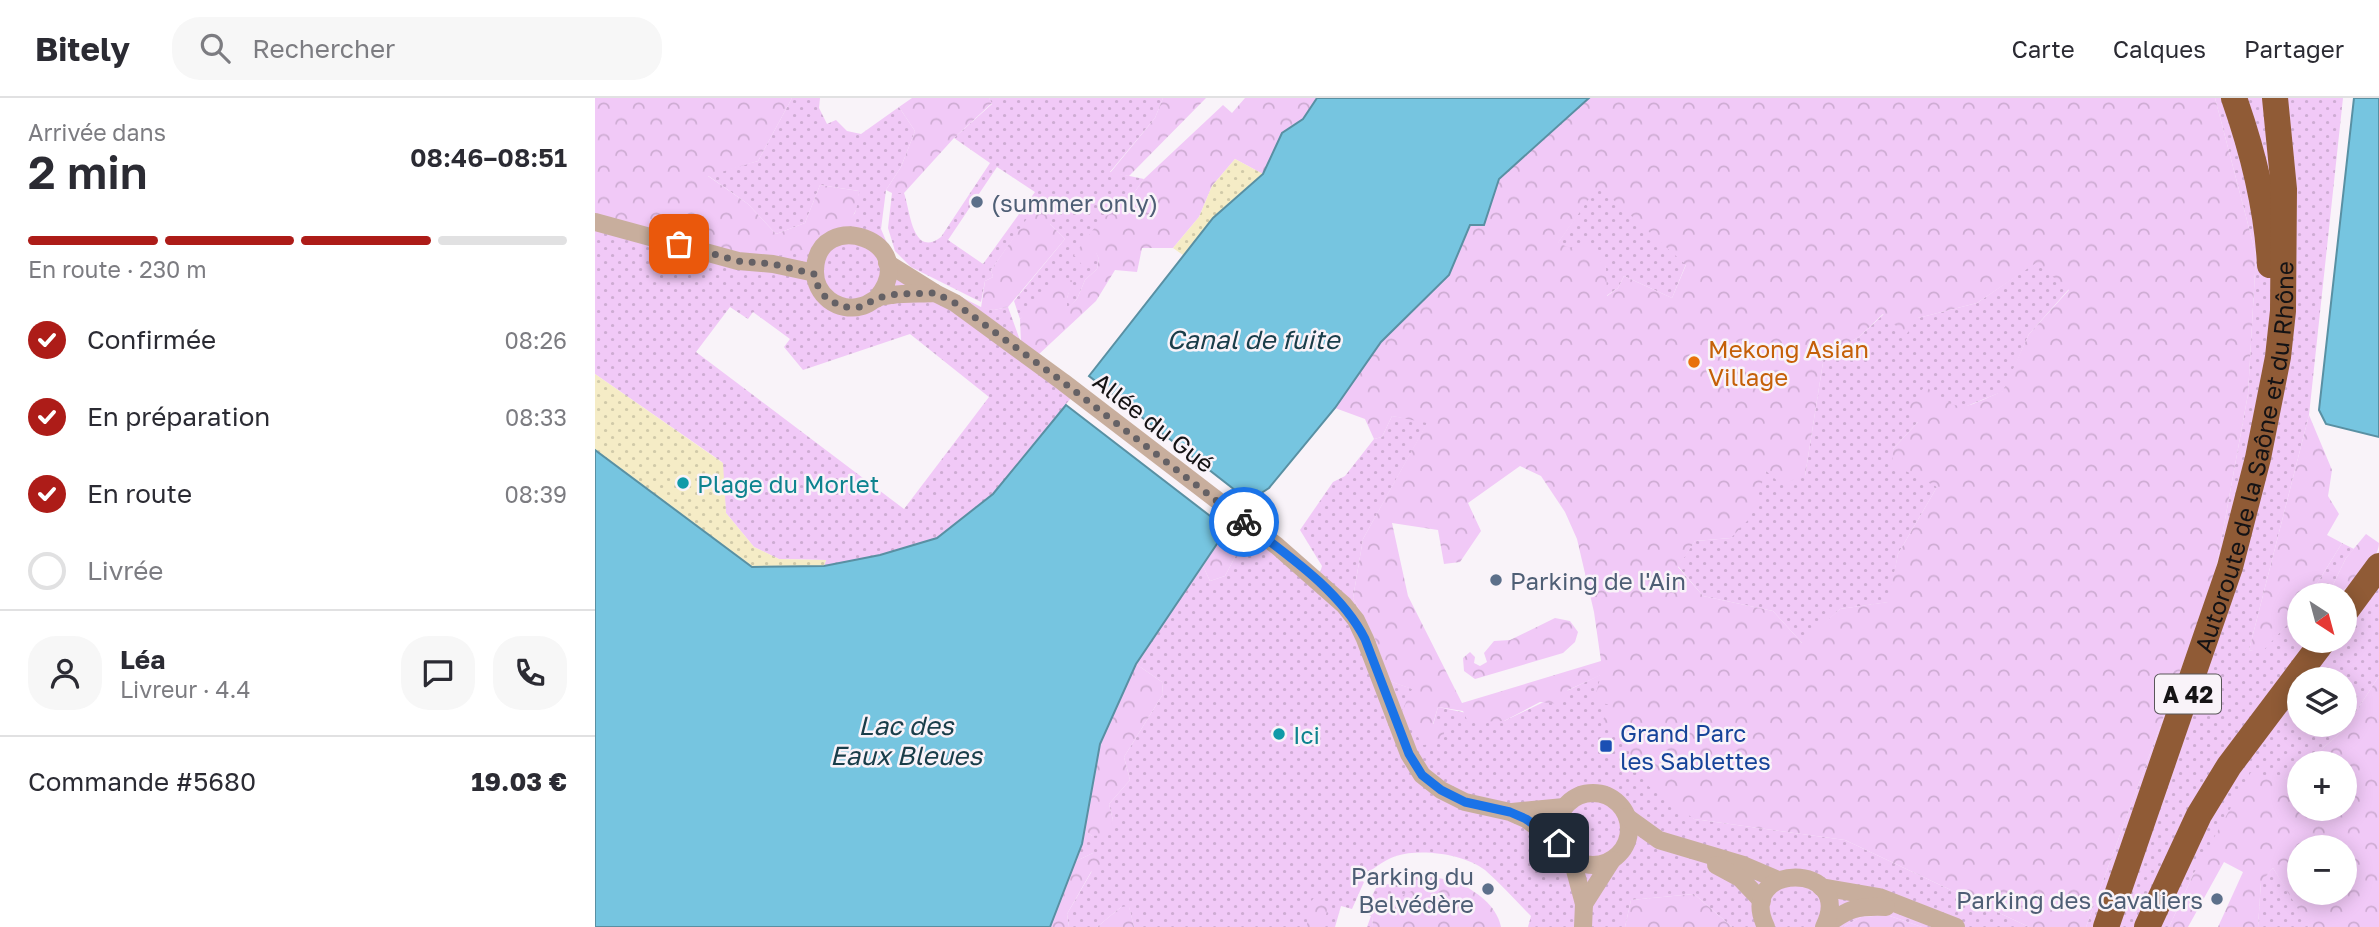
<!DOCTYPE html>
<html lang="fr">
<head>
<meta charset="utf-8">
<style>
	:root { --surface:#fff; --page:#f7f7f7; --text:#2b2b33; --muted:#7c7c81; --line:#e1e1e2; --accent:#ad1c18 }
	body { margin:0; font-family:"Golos Text",sans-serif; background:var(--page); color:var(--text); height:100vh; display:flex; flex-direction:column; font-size:26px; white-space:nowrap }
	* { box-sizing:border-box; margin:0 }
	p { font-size:23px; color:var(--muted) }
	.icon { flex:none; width:38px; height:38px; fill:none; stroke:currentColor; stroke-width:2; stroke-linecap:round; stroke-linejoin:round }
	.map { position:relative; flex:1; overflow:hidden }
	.panel { display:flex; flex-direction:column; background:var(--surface); width:595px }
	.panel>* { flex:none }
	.needle { width:46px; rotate:144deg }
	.controls { position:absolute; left:1692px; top:485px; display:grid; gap:14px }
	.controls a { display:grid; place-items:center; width:70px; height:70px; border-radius:50%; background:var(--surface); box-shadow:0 4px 18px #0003; font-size:35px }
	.pin { position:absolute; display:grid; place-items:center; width:60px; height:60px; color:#fff; margin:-30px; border-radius:14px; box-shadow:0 4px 10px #0006 }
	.courier { position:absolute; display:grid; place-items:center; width:70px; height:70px; margin:-35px; border:5px solid #1a73e8; border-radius:50%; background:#fff; color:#222; box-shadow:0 2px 9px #0007 }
	.headline em { font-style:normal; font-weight:600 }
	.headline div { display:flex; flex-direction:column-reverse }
	.headline { display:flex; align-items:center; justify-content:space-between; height:119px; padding:0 28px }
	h1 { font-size:46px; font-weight:600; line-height:52px }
	.bar { display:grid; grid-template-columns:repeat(4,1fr); gap:10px 7px; align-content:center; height:84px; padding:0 28px }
	.bar i { height:9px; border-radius:5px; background:var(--line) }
	.bar .current { background:var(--accent) }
	.bar p { grid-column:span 4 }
	.line { display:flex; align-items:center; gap:18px; padding:0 28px; border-top:2px solid var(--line) }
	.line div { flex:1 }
	.round { display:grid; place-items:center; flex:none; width:74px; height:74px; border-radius:28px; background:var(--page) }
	ol { padding:0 28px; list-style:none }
	li { display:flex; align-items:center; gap:21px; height:77px }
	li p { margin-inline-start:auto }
	li .icon { padding:7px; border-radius:50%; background:var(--accent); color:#fff; stroke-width:4 }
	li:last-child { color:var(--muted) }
	li i { width:38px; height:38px; border:4px solid var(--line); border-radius:50% }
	header { display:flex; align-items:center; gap:42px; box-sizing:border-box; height:98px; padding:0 35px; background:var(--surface); border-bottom:2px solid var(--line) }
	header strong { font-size:33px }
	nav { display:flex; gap:38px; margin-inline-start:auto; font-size:24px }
	.search { width:490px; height:63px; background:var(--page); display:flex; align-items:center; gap:18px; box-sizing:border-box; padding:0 24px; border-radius:28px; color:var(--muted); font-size:26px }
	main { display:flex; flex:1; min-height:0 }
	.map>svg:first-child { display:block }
	.grass { fill:url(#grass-dots); fill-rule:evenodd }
	.forest { fill:url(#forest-crowns); fill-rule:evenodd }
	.sand { fill:url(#sand-dots) }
	.water { fill:#76c5e0; stroke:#5990a3; stroke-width:2 }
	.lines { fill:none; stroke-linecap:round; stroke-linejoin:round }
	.minor { stroke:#c8ae9d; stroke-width:18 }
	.highway { stroke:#905b36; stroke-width:26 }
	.done { stroke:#656165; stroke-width:7; stroke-dasharray:0 12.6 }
	.route { stroke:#1a73e8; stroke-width:9 }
	.service-dot { fill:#5c6f8a; stroke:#f9f3f9; stroke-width:2.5 }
	.food-dot { fill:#e8710a; stroke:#f9f3f9; stroke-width:2.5 }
	.culture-dot { fill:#0f9aa8; stroke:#f9f3f9; stroke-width:2.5 }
	.transit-dot { fill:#1a4fb4; stroke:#f9f3f9; stroke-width:2.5 }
	.labels { text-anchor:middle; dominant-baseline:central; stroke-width:5; stroke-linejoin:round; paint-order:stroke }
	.shield { fill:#f9f3f9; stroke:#595659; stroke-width:2 }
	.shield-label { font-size:23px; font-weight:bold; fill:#151315 }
	.service-label { font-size:24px; fill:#4e5e75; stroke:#f9f3f9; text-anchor:start }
	.food-label { font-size:24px; fill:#c56008; stroke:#f9f3f9; text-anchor:start }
	.street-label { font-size:24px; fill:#151315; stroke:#f9f3f9 }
	.culture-label { font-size:24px; fill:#0d838f; stroke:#f9f3f9; text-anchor:start }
	.transit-label { font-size:24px; fill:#164399; stroke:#f9f3f9; text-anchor:start }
	.water-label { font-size:26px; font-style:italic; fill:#193d49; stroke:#f9f3f9 }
</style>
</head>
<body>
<header>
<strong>Bitely</strong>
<div class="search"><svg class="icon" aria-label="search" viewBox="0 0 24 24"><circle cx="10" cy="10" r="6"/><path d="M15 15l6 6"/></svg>Rechercher</div>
<nav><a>Carte</a><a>Calques</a><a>Partager</a></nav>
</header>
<main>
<section class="panel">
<div class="headline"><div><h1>2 min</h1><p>Arrivée dans</p></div><em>08:46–08:51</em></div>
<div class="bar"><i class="current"></i><i class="current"></i><i class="current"></i><i></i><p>En route · 230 m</p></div>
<ol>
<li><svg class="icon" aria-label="check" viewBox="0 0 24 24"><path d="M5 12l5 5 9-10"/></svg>Confirmée<p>08:26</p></li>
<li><svg class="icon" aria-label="check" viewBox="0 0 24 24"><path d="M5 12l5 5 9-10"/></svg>En préparation<p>08:33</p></li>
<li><svg class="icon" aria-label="check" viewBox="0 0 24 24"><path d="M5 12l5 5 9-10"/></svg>En route<p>08:39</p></li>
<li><i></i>Livrée</li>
</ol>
<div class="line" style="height:126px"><a class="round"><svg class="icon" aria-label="person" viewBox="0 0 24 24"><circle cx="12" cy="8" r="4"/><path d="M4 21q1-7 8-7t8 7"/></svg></a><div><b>Léa</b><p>Livreur · 4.4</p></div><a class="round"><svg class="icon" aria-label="chat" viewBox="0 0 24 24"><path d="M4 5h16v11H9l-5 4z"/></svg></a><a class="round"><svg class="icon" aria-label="phone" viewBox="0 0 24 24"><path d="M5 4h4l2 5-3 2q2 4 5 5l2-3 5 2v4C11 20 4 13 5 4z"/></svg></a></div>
<div class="line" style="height:91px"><div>Commande #5680</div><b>19.03 €</b></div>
</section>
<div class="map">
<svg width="1784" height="829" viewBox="0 0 1784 829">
	<defs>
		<pattern id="grass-dots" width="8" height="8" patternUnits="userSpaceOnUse" patternTransform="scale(1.75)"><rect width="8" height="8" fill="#f1c9f7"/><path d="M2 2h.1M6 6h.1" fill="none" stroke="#ceacd3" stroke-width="1.8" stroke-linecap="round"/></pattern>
		<pattern id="forest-crowns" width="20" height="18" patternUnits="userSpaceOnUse" patternTransform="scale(1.75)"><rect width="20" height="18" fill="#f1c9f7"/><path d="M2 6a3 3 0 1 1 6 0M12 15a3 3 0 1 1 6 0" fill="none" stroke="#ceacd3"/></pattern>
		<pattern id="sand-dots" width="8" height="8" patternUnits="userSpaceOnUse" patternTransform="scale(1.75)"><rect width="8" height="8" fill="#f5ecc6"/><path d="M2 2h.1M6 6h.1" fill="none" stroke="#d1caa9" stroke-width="1.8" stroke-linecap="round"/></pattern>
	</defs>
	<rect width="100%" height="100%" fill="#f9f3f9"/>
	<g class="grass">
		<path d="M 197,0 L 225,0 L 224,10 L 232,26 L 241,22 L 252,33 L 266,36 L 304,9 L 320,33 L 306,69 L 291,92 L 286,131 L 297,157 L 311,171 L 386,209 L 399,212 L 413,209 L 426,245 L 485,289 L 398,396 L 371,420 L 342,440 L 285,457 L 229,468 L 231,462 L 184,461 L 159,449 L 131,415 L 127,364 L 0,276 L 0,116 L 111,147 L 247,131 L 260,115 L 264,93 L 225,87 L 210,125 L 181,136 L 153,106 L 112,77 L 163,63 ZM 135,209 L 153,221 L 158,214 L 195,241 L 189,249 L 208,272 L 315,236 L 394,299 L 309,411 L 101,254 Z"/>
		<path d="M 394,0 L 568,0 L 560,20 L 515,74 L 549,81 L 528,110 L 507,121 L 501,154 L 504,161 L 502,171 L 490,182 L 482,201 L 472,212 L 472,200 L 477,183 L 425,221 L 419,203 L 470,141 L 455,126 L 448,99 L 396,172 L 398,179 L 390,183 L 386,204 L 316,169 L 300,153 L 293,130 L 297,95 L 309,95 C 315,111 317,161 346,139 L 395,65 L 359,40 L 397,6 ZM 402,69 L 440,94 L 388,166 L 353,142 Z"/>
		<path d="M 1620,0 L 1748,0 L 1714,317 L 1654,552 L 1666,554 L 1704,514 L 1704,542 L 1750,542 L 1750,497 L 1743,497 L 1765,479 L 1784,453 L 1784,578 L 1749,632 L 1710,665 L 1704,665 L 1704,669 L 1689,682 L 1599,775 L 1574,829 L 1491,829 L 1619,482 L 1653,296 L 1661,157 ZM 1704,581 L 1750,581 L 1750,626 L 1704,626 Z"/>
		<polygon points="1003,87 1091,166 1077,200 1029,178 1023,190 1011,198 1011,169 962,146"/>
		<polygon points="1441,164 1474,191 1434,236 1409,293 1367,310 1353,306 1323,324 1298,351 1342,389 1303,456 1294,504 1245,511 1208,546 1178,513 1108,498 1083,468 1100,443 1136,440 1171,373 1210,378 1229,258 1264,239 1289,216 1323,220 1382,205"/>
		<path d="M 797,318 L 833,324 L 768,441 L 758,500 L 780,541 L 794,583 L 818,591 L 838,627 L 843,609 L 909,623 L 1007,576 L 1023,626 L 1040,628 L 1099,721 L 1250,742 L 1434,829 L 1327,829 L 1292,817 L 1266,819 L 1248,829 L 1137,829 L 1099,796 L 1036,802 L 1030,829 L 933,829 L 936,818 C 921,803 906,786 890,772 C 869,756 826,750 801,758 C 787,763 776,772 765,782 L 769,784 L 757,811 L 746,808 L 740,829 L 539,829 L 534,809 L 526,809 L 502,829 L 474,829 L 472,816 L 497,773 L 498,755 L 479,764 L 489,732 L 497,738 L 518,722 L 514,706 L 535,682 L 529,659 L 568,596 L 567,584 L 541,566 L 608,468 L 615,483 L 630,478 L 649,442 L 661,425 L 725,475 L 727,468 L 705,432 L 738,384 L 750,378 L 779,341 L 787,339 Z"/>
		<polygon points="1747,445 1759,451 1751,460 1733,497 1715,497"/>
		<polygon points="1678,770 1712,823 1714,829 1663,829 1666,783"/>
		<polygon points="816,779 837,779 861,783 833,785 777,818 778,829 772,829 776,818 768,815 781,790"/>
	</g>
	<g class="forest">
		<path d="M 0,0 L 197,0 L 163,63 L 113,78 L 153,106 L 181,136 L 210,125 L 225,87 L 264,93 C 263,100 263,108 260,114 C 250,139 198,160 172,158 C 114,154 56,132 0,116 Z"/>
		<polygon points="317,0 394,0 397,5 359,40 309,95 297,95 291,92 306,69 320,33 304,9"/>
		<polygon points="568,0 611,0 534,78 515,75 560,20"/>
		<polygon points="650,0 722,0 708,21 687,35 668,76 640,61 617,88 604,119 578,150 547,150 542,174 520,172 501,203 443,257 426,245 425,221 468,179 478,183 472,200 472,211 482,201 490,182 502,171 504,161 501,155 488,168 479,157 507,120 528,110 549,81 628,7 637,15"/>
		<path d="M 994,0 L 1620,0 L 1661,157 L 1653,296 L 1619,482 L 1491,829 L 1434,829 L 1250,742 L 1099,721 L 1052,687 L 1031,648 L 1040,628 L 1023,627 L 1016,631 L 1007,624 L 1015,607 L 999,603 L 1006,577 L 973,592 L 965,606 L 945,604 L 909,623 L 873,624 L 868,613 L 843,609 L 838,626 L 850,630 L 847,645 L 828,647 L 807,613 L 817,591 L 794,583 L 780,541 L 758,500 L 768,441 L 832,325 L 797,318 L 787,339 L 779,341 L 770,321 L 740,310 L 786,244 L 854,177 L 876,127 L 889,127 L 904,81 ZM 1003,88 L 1091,167 L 1077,200 L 1029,178 L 1023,190 L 1012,198 L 1011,169 L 990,145 L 975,150 L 963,145 ZM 1441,165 L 1474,192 L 1434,236 L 1408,293 C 1367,310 1368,318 1330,288 L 1314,308 L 1323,324 L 1298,351 L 1297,366 L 1342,389 L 1303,456 L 1293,504 L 1245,511 L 1207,545 L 1178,513 L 1108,498 L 1083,469 L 1100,443 L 1136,440 L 1155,420 L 1171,373 L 1186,386 L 1210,378 L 1229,258 L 1264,239 L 1288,216 L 1311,237 L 1323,220 L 1382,205 ZM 925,368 L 946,378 L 970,414 L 982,441 L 999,514 L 1006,563 L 867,605 L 813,498 L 797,425 L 843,432 L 849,466 L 865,464 L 886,433 L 873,405 Z"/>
		<polygon points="447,99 459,107 455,126 470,141 413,209 399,212 386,210 390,183 398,179 396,172"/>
		<polygon points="1714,317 1737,372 1733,398 1744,416 1732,437 1747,445 1715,497 1704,497 1704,514 1666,555 1654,552"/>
		<polygon points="632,431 649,442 630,478 615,483 608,468"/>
		<path d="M 1771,436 L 1784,445 C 1784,464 1752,497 1733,497 L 1751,460 Z"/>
		<polygon points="960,520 975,523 983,534 980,544 968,555 880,581 869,573 868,560 875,554 880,559 879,565 885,568 892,564 889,555 899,543 915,542"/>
		<polygon points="541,566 567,584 568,596 529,659 535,682 514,706 518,722 511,737 497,738 489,732 505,646"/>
		<path d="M 1784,578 L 1784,829 L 1714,829 L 1678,770 L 1666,784 L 1663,829 L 1623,829 L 1648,774 L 1629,764 L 1593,829 L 1574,829 L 1599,775 L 1656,674 L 1689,682 L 1704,669 L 1704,710 L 1750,710 L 1750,665 L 1710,665 L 1749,632 ZM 1704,749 L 1750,749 L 1750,794 L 1704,794 Z"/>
		<polygon points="498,755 511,765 496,774 472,816 474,829 455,829 479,764"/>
		<path d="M 861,783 C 881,794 901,806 906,829 L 778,829 L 777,818 L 796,803 L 833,785 Z"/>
		<polygon points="1099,796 1137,829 1030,829 1036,802"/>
		<path d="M 719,800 L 729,801 C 735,812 731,819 724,829 L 712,829 L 713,807 Z"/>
		<polygon points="534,808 539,829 502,829 526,809"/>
		<polygon points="1292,817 1327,829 1248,829 1266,819"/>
	</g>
	<g class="sand">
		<polygon points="640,61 668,76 618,120 588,157 578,150 604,119 617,88"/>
		<polygon points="0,276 128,365 131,415 159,449 184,461 231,462 229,468 157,469 0,352"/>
	</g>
	<g class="water">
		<polygon points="722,0 994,0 904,81 889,127 875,127 854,177 786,244 740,310 674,390 654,403 494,278 618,120 668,76 687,35 708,21"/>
		<polygon points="1759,0 1784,0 1784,339 1731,326 1724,312"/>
		<polygon points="471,307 632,431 541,566 505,646 487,746 455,829 0,829 0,352 157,469 229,468 285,457 342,440 398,396"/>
	</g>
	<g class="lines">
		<g class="minor">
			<polyline points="0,124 143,163 178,166 220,175"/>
			<polyline points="292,165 340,195 360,205 468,284 682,448 749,507 761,522 770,541 814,656 827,677 846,692 870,704 915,714 931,721 964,745"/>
			<path d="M 282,200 C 329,142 222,108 220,172 C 219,197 243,215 267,208 C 273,207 276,203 281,201 C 285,198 292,198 297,197 C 311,195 326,196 340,195"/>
			<circle cx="998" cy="731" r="36"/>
			<polyline points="917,714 969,709"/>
			<polyline points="1032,719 1064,742 1148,767 1183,782"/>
			<polyline points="977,761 989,806 988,829"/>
			<polyline points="1121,767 1145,780 1167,803"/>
			<polyline points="1226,789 1284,799 1361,829"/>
			<polyline points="989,806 1017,762"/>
			<path d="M 1230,828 C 1254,810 1261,808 1291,809"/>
			<path d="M 1171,829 C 1139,763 1262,763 1229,829"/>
		</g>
		<g class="highway">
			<path d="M 1639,0 C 1658,54 1672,109 1675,167"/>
			<polyline points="1750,514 1784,468"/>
			<path id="s1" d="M 1511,829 L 1635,469 L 1663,360 L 1683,259 L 1688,213 L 1689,91 L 1680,0"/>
			<polyline points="1552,829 1604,717 1634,668 1729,542"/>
		</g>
	</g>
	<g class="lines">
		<polyline class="done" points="84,146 143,163 178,166 219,176 221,185 231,200 247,209 266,209 282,200 302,196 340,195 360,205 468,284 649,424"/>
		<path class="route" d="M 649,424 C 691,456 746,493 770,541 L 814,656 L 827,677 L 846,692 L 870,704 L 915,714 L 931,721 L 964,745"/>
	</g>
	<g class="service-dot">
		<circle cx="382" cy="104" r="7"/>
		<circle cx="901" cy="482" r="7"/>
		<circle cx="893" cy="791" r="7"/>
		<circle cx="1622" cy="801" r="7"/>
	</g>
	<circle class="food-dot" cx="1099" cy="264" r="7"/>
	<g class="culture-dot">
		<circle cx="88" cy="385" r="7"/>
		<circle cx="684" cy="636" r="7"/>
	</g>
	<rect class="transit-dot" x="1004" y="641" width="14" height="14" rx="3.5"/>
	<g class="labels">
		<rect class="shield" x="1560" y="576.5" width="66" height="39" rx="5"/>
		<g class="shield-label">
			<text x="1593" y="596">A 42</text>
		</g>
		<g class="service-label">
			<text x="396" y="104">(summer only)</text>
			<text x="915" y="482">Parking de l'Ain</text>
			<text x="879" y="777" text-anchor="end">Parking du<tspan x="879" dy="28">Belvédère</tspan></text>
			<text x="1608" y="801" text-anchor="end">Parking des Cavaliers</text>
		</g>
		<g class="food-label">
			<text x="1113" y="250">Mekong Asian<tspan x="1113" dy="28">Village</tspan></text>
		</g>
		<g class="street-label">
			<text transform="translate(559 324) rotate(38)">Allée du Gué</text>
			<text stroke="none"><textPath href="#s1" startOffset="492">Autoroute de la Saône et du Rhône</textPath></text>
		</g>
		<g class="culture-label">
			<text x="102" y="385">Plage du Morlet</text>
			<text x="698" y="636">Ici</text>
		</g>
		<g class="transit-label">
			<text x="1025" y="634">Grand Parc<tspan x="1025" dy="28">les Sablettes</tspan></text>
		</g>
		<g class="water-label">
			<text x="658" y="241">Canal de fuite</text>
			<text x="311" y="627">Lac des<tspan x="311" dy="30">Eaux Bleues</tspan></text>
		</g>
	</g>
</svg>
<div class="controls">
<a><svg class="needle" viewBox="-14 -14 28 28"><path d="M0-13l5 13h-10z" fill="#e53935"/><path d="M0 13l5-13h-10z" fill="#7c7c81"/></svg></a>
<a><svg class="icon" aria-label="layers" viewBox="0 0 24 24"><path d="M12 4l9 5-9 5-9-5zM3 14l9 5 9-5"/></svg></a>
<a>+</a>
<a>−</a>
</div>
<div class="pin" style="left:84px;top:146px;background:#ea580c"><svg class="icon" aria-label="bag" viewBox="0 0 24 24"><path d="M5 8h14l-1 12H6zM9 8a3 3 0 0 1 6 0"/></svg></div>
<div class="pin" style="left:964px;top:745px;background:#1f2937"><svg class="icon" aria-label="home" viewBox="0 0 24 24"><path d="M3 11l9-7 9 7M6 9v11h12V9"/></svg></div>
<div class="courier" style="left:649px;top:424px"><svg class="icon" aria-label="bike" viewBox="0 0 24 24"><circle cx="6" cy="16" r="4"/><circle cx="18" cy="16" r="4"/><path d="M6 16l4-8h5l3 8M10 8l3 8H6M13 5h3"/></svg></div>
</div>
</main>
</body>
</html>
